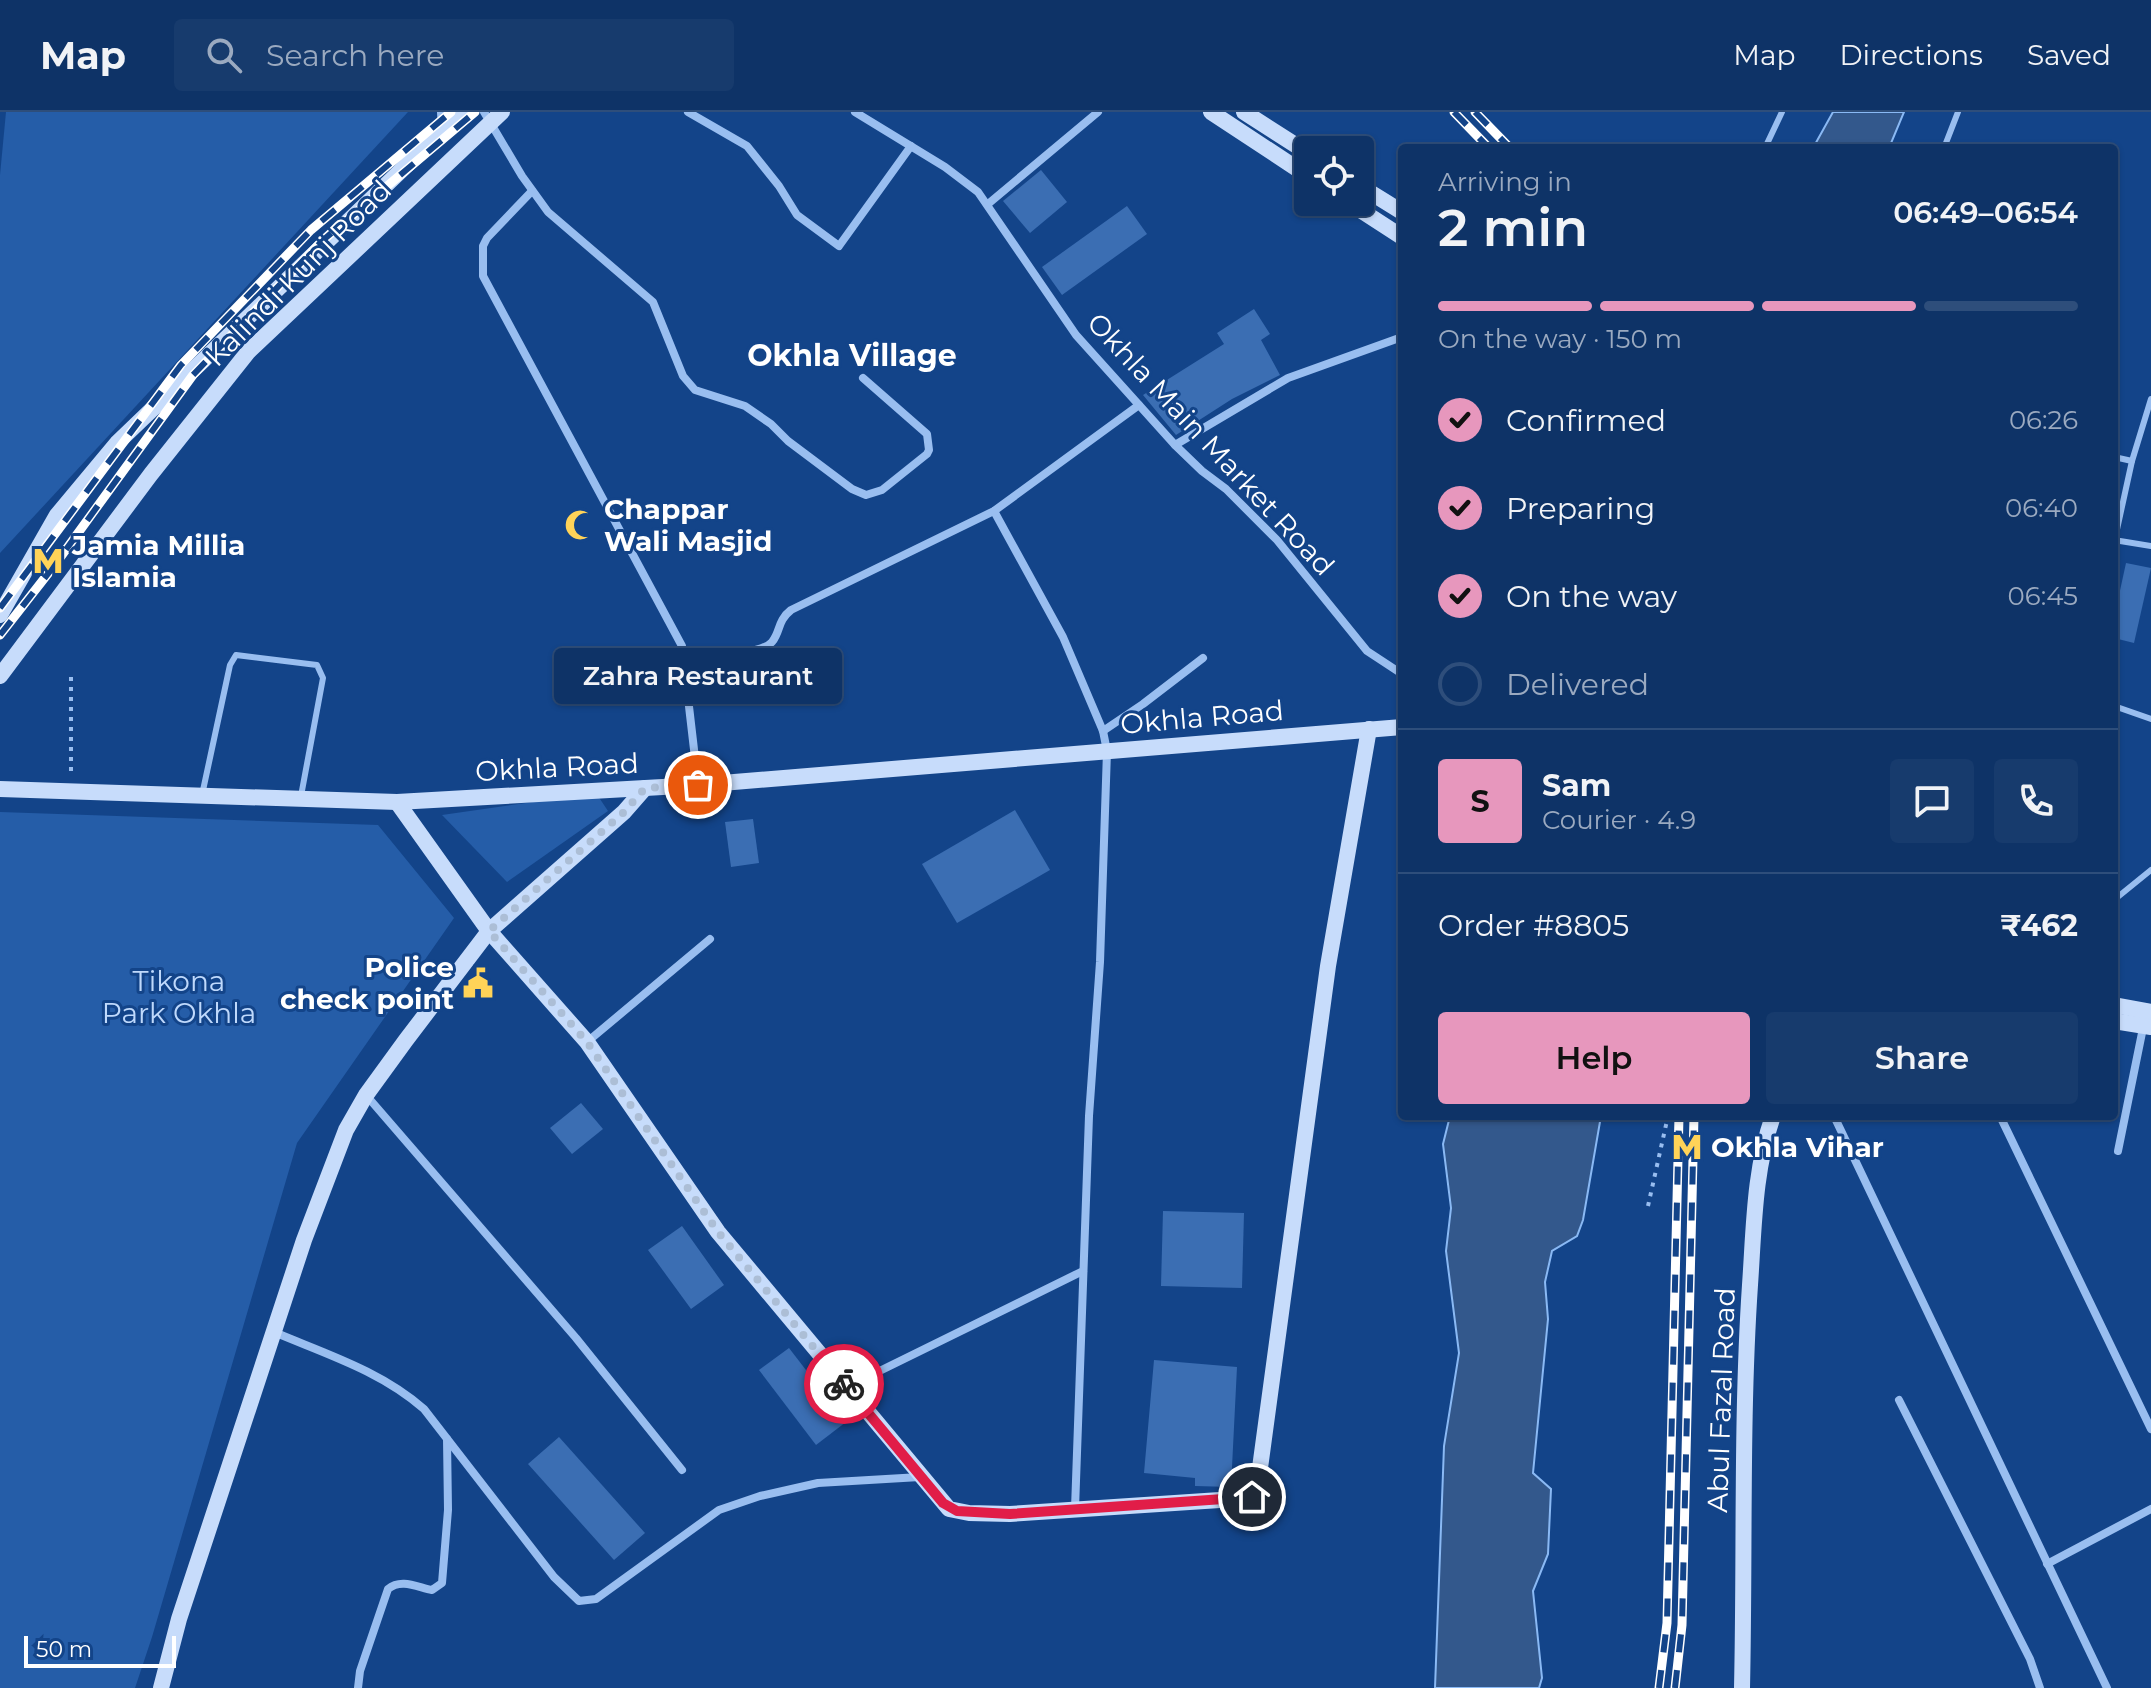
<!DOCTYPE html>
<html lang="en">
<head>
<meta charset="utf-8">
<style>
	:root { --surface:#0e3367; --page:#173b6d; --text:#f1f3f6; --muted:#9baac0; --line:#2e4e7b; --accent:#e797bd }
	body { margin:0; font-family:Montserrat,sans-serif; background:var(--page); color:var(--text); height:100vh; display:flex; flex-direction:column; font-size:30px; white-space:nowrap }
	* { box-sizing:border-box; margin:0 }
	p { font-size:26px; color:var(--muted) }
	.icon { flex:none; width:44px; height:44px; fill:none; stroke:currentColor; stroke-width:2; stroke-linecap:round; stroke-linejoin:round }
	.map { position:relative; flex:1; overflow:hidden }
	.details { position:absolute; left:1398px; top:32px; width:720px; height:976px; display:flex; flex-direction:column; background:var(--surface); border-radius:8px; box-shadow:0 2px 6px #0004,0 0 0 2px var(--line) }
	.details>* { flex:none }
	.buttons { position:absolute; left:1294px; top:24px; display:grid; gap:16px }
	.buttons a { display:grid; place-items:center; width:80px; height:80px; border-radius:8px; background:var(--surface); box-shadow:0 2px 6px #0004,0 0 0 2px var(--line); font-size:40px }
	.scale { position:absolute; left:24px; bottom:20px; width:152px; box-sizing:border-box; padding-left:8px; border:4px solid #fff; border-top:0; font-size:22px; line-height:28px; white-space:nowrap; color:#fff; -webkit-text-stroke:6px #134489; paint-order:stroke }
	.pin { position:absolute; display:grid; place-items:center; width:68px; height:68px; color:#fff; margin:-34px; border:4px solid #fff; border-radius:50%; box-shadow:0 2px 8px #0007 }
	.courier { position:absolute; display:grid; place-items:center; width:80px; height:80px; margin:-40px; border:6px solid #e11d48; border-radius:50%; background:#fff; color:#222; box-shadow:0 2px 10px #0007 }
	.bubble { position:absolute; height:56px; border-radius:8px; background:var(--surface); box-shadow:0 2px 6px #0004,0 0 0 2px var(--line); font-size:26px; font-weight:600; line-height:56px; text-align:center }
	.headline em { font-style:normal; font-weight:600 }
	.headline div { display:flex; flex-direction:column-reverse }
	.headline { display:flex; align-items:center; justify-content:space-between; height:136px; padding:0 40px }
	h1 { font-size:52px; font-weight:600; line-height:60px }
	.bar { display:grid; grid-template-columns:repeat(4,1fr); gap:12px 8px; align-content:center; height:96px; padding:0 40px }
	.bar i { height:10px; border-radius:6px; background:var(--line) }
	.bar .active { background:var(--accent) }
	.bar p { grid-column:span 4 }
	.line { display:flex; align-items:center; gap:20px; padding:0 40px; border-top:2px solid var(--line) }
	.line div { flex:1 }
	.round { display:grid; place-items:center; flex:none; width:84px; height:84px; border-radius:8px; background:var(--page) }
	ol { padding:0 40px; list-style:none }
	li { display:flex; align-items:center; gap:24px; height:88px }
	li p { margin-inline-start:auto }
	li .icon { padding:8px; border-radius:50%; background:var(--accent); color:#111; stroke-width:4 }
	li:last-child { color:var(--muted) }
	li i { width:44px; height:44px; border:4px solid var(--line); border-radius:50% }
	.primary-button { display:flex; gap:16px; margin-top:auto; padding:16px 40px }
	.primary-button a { flex:1; height:92px; border-radius:8px; background:var(--accent); color:#111; font-size:32px; font-weight:600; line-height:92px; text-align:center }
	.primary-button a+a { background:var(--page); color:var(--text) }
	header { display:flex; align-items:center; gap:48px; box-sizing:border-box; height:112px; padding:0 40px; background:var(--surface); border-bottom:2px solid var(--line) }
	header strong { font-size:38px }
	nav { display:flex; gap:44px; margin-inline-start:auto; font-size:28px }
	.search { width:560px; height:72px; background:var(--page); display:flex; align-items:center; gap:20px; box-sizing:border-box; padding:0 28px; border-radius:8px; color:var(--muted); font-size:30px }
	.map>svg:first-child { display:block }
	.green { fill:#255da8 }
	.water { fill:#33588c; stroke:#8ab9f4; stroke-width:2 }
	.building { fill:#3b6eb3 }
	.lines { fill:none; stroke-linecap:round; stroke-linejoin:round }
	.path { stroke:#99bef0; stroke-width:4; stroke-dasharray:4 6; stroke-linecap:butt }
	.lane { stroke:#99bef0; stroke-width:6 }
	.street { stroke:#99bef0; stroke-width:8 }
	.secondary { stroke:#c7dcfb; stroke-width:16 }
	.rail-casing { stroke:#fff; stroke-width:9 }
	.rail { stroke:#134489; stroke-width:6; stroke-dasharray:18; stroke-linecap:butt }
	.done { stroke:#acbed6; stroke-width:8; stroke-dasharray:0 14.4 }
	.route { stroke:#e11d48; stroke-width:10 }
	.labels { text-anchor:middle; dominant-baseline:central; stroke-width:6; stroke-linejoin:round; paint-order:stroke }
	.street-label { font-size:28px; fill:#fff; stroke:#134489 }
	.poi-label { font-size:28px; font-weight:bold; fill:#fff; stroke:#134489; text-anchor:start }
	.park-label { font-size:28px; fill:#bfd9fc; stroke:#134489 }
	.neighbourhood-label { font-size:30px; font-weight:bold; fill:#fff; stroke:#134489 }
</style>
</head>
<body>
<header>
<strong>Map</strong>
<div class="search"><svg class="icon" aria-label="search" viewBox="0 0 24 24"><circle cx="10" cy="10" r="6"/><path d="M15 15l6 6"/></svg>Search here</div>
<nav><a>Map</a><a>Directions</a><a>Saved</a></nav>
</header>
<div class="map">
<svg width="2151" height="1576" viewBox="0 0 2151 1576">
	<rect width="100%" height="100%" fill="#134489"/>
	<g class="green">
		<polygon points="6,0 408,0 0,441 0,63"/>
		<polygon points="596,681 608,699 507,770 442,703"/>
		<polygon points="0,700 378,713 454,806 297,1031 152,1525 135,1576 0,1576"/>
	</g>
	<g class="water">
		<polygon points="1833,0 1904,0 1889,36 1813,36"/>
		<polygon points="1450,1004 1601,1004 1583,1108 1577,1124 1552,1139 1545,1170 1548,1207 1533,1361 1551,1377 1548,1442 1533,1479 1542,1566 1539,1576 1435,1576 1444,1334 1459,1241 1446,1139 1451,1096 1443,1032"/>
	</g>
	<g class="building">
		<polygon points="1041,58 1067,90 1030,121 1003,89"/>
		<polygon points="1127,94 1147,122 1062,183 1042,155"/>
		<polygon points="1254,197 1270,222 1261,228 1280,263 1232,287 1176,323 1143,283 1224,232 1217,221"/>
		<polygon points="2126,451 2151,456 2134,531 2114,526 2114,506"/>
		<polygon points="1015,698 1050,758 957,811 922,752"/>
		<polygon points="753,707 759,751 731,755 725,710"/>
		<polygon points="581,991 603,1017 572,1042 550,1016"/>
		<polygon points="1163,1099 1244,1101 1242,1176 1161,1174"/>
		<polygon points="682,1114 724,1173 691,1197 648,1138"/>
		<polygon points="789,1236 846,1310 816,1333 759,1258"/>
		<polygon points="1154,1248 1237,1255 1231,1375 1195,1374 1195,1366 1144,1361"/>
		<polygon points="559,1325 645,1421 614,1448 528,1352"/>
	</g>
	<g class="lines">
		<g class="path">
			<polyline points="71,565 71,661"/>
			<polyline points="1648,1094 1668,1004"/>
		</g>
		<g class="lane">
			<polyline points="1765,36 1782,0"/>
			<polyline points="1944,36 1958,0"/>
			<polyline points="2114,345 2132,349"/>
			<polyline points="2114,428 2151,434"/>
			<polyline points="2114,431 2132,349 2151,287"/>
			<polyline points="2114,594 2151,607"/>
			<polyline points="202,683 230,553 236,543 317,553 323,566 301,684"/>
			<polyline points="2114,788 2151,758"/>
		</g>
		<g class="street">
			<polyline points="441,0 442,19"/>
			<polyline points="484,0 522,64 548,100 653,190 683,264 695,278 745,294 771,312 788,329 852,377 866,383 882,378 927,342 929,338 927,322 863,266"/>
			<polyline points="688,0 747,34 779,74 797,103 839,134 911,34"/>
			<polyline points="855,0 945,55 978,80 1076,223 1175,333 1202,359 1226,377 1277,428 1367,539 1402,562"/>
			<polyline points="532,79 487,126 483,134 483,164 682,534 698,672"/>
			<polyline points="988,92 1098,0"/>
			<polyline points="1175,333 1288,266 1402,225"/>
			<polyline points="994,399 1063,525 1103,619 1107,639 1100,850 1089,1004 1075,1397"/>
			<path d="M 685,546 C 703,544 761,543 772,530 C 781,519 777,509 791,498 L 994,399 L 1139,293"/>
			<polyline points="1103,619 1143,592 1203,546"/>
			<polyline points="587,930 710,827"/>
			<polyline points="366,983 576,1226 682,1358"/>
			<polyline points="1834,1004 2107,1576"/>
			<polyline points="2000,1004 2151,1317"/>
			<polyline points="2118,1039 2144,911"/>
			<path d="M 274,1220 C 326,1242 381,1259 424,1297 L 554,1465 L 579,1489 L 596,1487 L 719,1398 L 760,1384 L 818,1371 L 920,1365"/>
			<polyline points="847,1275 1083,1159"/>
			<polyline points="1899,1288 2030,1547 2040,1576"/>
			<polyline points="2047,1452 2151,1397"/>
			<path d="M 358,1576 L 360,1559 L 388,1477 C 401,1466 417,1475 432,1478 L 442,1471 L 448,1398 L 447,1327"/>
		</g>
		<g class="secondary">
			<polyline points="1211,0 1308,64"/>
			<polyline points="1244,0 1308,41"/>
			<polyline points="1360,74 1402,100"/>
			<polyline points="1348,90 1402,125"/>
			<polyline points="0,503 57,403 117,331 462,0"/>
			<polyline points="0,564 151,362 248,240 502,0"/>
			<polyline points="0,677 397,690 698,673 1402,615"/>
			<polyline points="397,690 489,819 587,930 718,1120 949,1397 969,1401 1010,1402 1250,1386 1257,1378 1328,854 1369,617"/>
			<polyline points="2114,893 2151,900"/>
			<polyline points="2114,909 2151,915"/>
			<polyline points="161,1576 179,1507 304,1128 346,1018 366,983 406,928 489,819 624,700 645,676"/>
			<path d="M 1742,1576 C 1745,1442 1741,1307 1750,1173 C 1754,1116 1754,1058 1773,1004"/>
		</g>
		<g class="rail-casing">
			<g id="rail">
				<polyline points="1454,0 1489,36"/>
				<polyline points="1475,0 1510,36"/>
				<polyline points="0,496 181,253 311,118 451,0"/>
				<polyline points="0,523 54,454 193,263 322,129 475,0"/>
				<polyline points="1659,1576 1667,1511 1679,1004"/>
				<polyline points="1675,1576 1682,1513 1694,1004"/>
			</g>
		</g>
		<use href="#rail" class="rail"/>
	</g>
	<g class="lines">
		<polyline class="done" points="698,673 645,676 624,700 489,819 587,930 718,1120 844,1272"/>
		<polyline class="route" points="844,1272 943,1391 957,1399 1010,1402 1252,1385"/>
	</g>
	<defs>
		<g id="mosque-bare" transform="scale(2.4)"><path d="M3.5-4.9A6 6 0 1 0 3.5 4.9A5 5 0 1 1 3.5-4.9Z" fill="#ffd358" stroke="#134489" stroke-width="2.5" paint-order="stroke"/></g>
		<g id="metro-bare" transform="scale(2.4)"><path d="M-5.5 5V-5H-3L0 0L3-5H5.5V5H3V-.5L0 4L-3-.5V5Z" fill="#ffd358" stroke="#134489" stroke-width="2.5" paint-order="stroke"/></g>
		<g id="civic-bare" transform="scale(2.4)"><path d="M-.6-6.5H3V-4.5H.6V-3L4-1V1h2V6H-6V1h2V-1L-.6-3ZM-1.2 2.5V6h2.4V2.5Z" fill="#ffd358" stroke="#134489" stroke-width="2.5" paint-order="stroke"/></g>
	</defs>
	<g fill-rule="evenodd">
		<use href="#mosque-bare" x="580" y="413"/>
		<use href="#metro-bare" x="48" y="449"/>
		<use href="#civic-bare" x="478" y="871"/>
		<use href="#metro-bare" x="1687" y="1035"/>
	</g>
	<g class="labels">
		<g class="street-label">
			<text transform="translate(298 161) rotate(-45)">Kalindi Kunj Road</text>
			<text transform="translate(1211 332) rotate(47)">Okhla Main Market Road</text>
			<text transform="translate(1202 605) rotate(-5)">Okhla Road</text>
			<text transform="translate(557 655) rotate(-3)">Okhla Road</text>
			<text transform="translate(1721 1288) rotate(-88)">Abul Fazal Road</text>
		</g>
		<g class="poi-label">
			<text x="604" y="397">Chappar<tspan x="604" dy="32">Wali Masjid</tspan></text>
			<text x="72" y="433">Jamia Millia<tspan x="72" dy="32">Islamia</tspan></text>
			<text x="454" y="855" text-anchor="end">Police<tspan x="454" dy="32">check point</tspan></text>
			<text x="1711" y="1035">Okhla Vihar</text>
		</g>
		<g class="park-label">
			<text x="179" y="869">Tikona<tspan x="179" dy="32">Park Okhla</tspan></text>
		</g>
		<g class="neighbourhood-label">
			<text x="852" y="243">Okhla Village</text>
		</g>
	</g>
</svg>
<div class="buttons">
<a><svg class="icon" aria-label="locate" viewBox="0 0 24 24"><circle cx="12" cy="12" r="6"/><path d="M12 2v4M12 18v4M2 12h4M18 12h4"/></svg></a>
</div>
<div class="scale">50 m</div>
<div class="pin" style="left:698px;top:673px;background:#ea580c"><svg class="icon" aria-label="bag" viewBox="0 0 24 24"><path d="M5 8h14l-1 12H6zM9 8a3 3 0 0 1 6 0"/></svg></div>
<div class="pin" style="left:1252px;top:1385px;background:#1f2937"><svg class="icon" aria-label="home" viewBox="0 0 24 24"><path d="M3 11l9-7 9 7M6 9v11h12V9"/></svg></div>
<div class="courier" style="left:844px;top:1272px"><svg class="icon" aria-label="bike" viewBox="0 0 24 24"><circle cx="6" cy="16" r="4"/><circle cx="18" cy="16" r="4"/><path d="M6 16l4-8h5l3 8M10 8l3 8H6M13 5h3"/></svg></div>
<div class="bubble" style="left:554px;top:536px;width:288px">Zahra Restaurant</div>
<section class="details">
<div class="headline"><div><h1>2 min</h1><p>Arriving in</p></div><em>06:49–06:54</em></div>
<div class="bar"><i class="active"></i><i class="active"></i><i class="active"></i><i></i><p>On the way · 150 m</p></div>
<ol>
<li><svg class="icon" aria-label="check" viewBox="0 0 24 24"><path d="M5 12l5 5 9-10"/></svg>Confirmed<p>06:26</p></li>
<li><svg class="icon" aria-label="check" viewBox="0 0 24 24"><path d="M5 12l5 5 9-10"/></svg>Preparing<p>06:40</p></li>
<li><svg class="icon" aria-label="check" viewBox="0 0 24 24"><path d="M5 12l5 5 9-10"/></svg>On the way<p>06:45</p></li>
<li><i></i>Delivered</li>
</ol>
<div class="line" style="height:144px"><b class="round" style="background:var(--accent);color:#111">S</b><div><b>Sam</b><p>Courier · 4.9</p></div><a class="round"><svg class="icon" aria-label="chat" viewBox="0 0 24 24"><path d="M4 5h16v11H9l-5 4z"/></svg></a><a class="round"><svg class="icon" aria-label="phone" viewBox="0 0 24 24"><path d="M5 4h4l2 5-3 2q2 4 5 5l2-3 5 2v4C11 20 4 13 5 4z"/></svg></a></div>
<div class="line" style="height:104px"><div>Order #8805</div><b>₹462</b></div>
<div class="primary-button"><a>Help</a><a>Share</a></div>
</section>
</div>
</body>
</html>
